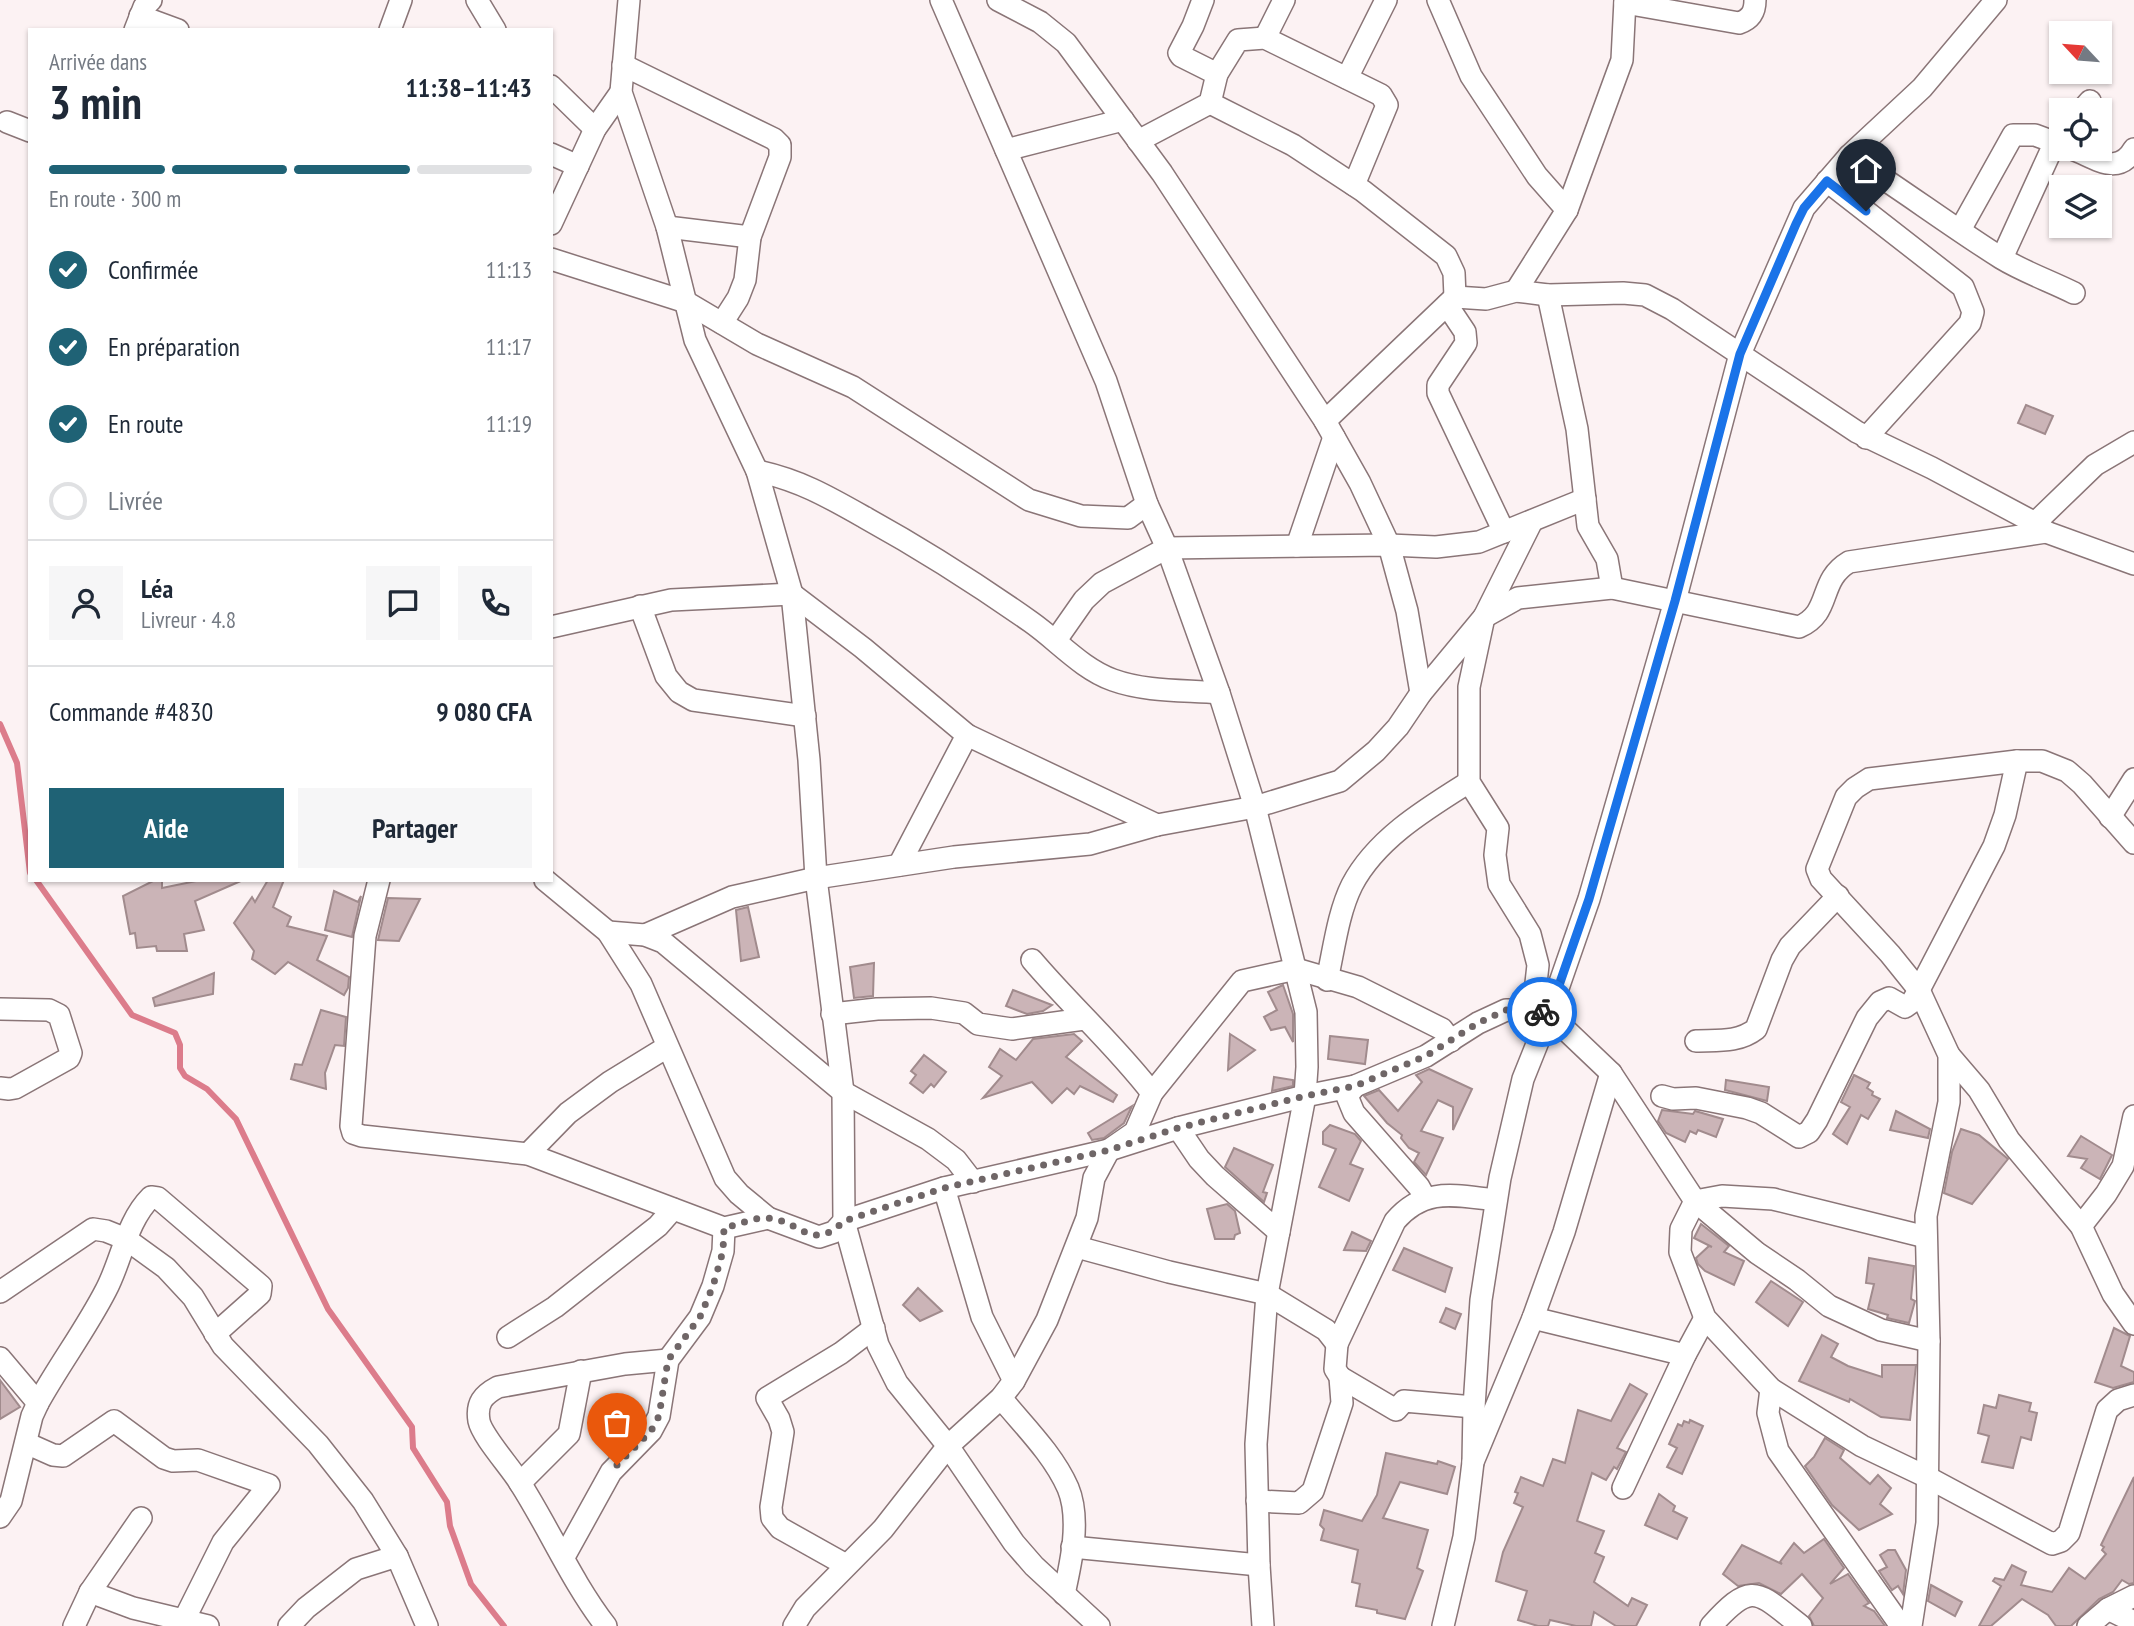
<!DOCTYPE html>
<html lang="fr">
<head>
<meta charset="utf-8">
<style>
	:root { --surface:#fff; --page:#f6f6f7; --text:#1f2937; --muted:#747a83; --line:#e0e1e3; --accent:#1f6275 }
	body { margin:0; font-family:"PT Sans Narrow",sans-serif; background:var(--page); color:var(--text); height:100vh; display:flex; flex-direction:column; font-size:26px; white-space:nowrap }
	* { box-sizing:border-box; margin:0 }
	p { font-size:23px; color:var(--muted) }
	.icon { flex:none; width:38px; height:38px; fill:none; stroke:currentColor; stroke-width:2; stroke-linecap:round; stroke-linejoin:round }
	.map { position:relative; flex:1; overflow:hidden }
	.details { position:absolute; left:28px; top:28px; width:525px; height:854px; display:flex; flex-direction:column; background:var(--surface); border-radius:0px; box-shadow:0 2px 5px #0004 }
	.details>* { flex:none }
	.needle { width:46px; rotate:296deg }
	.buttons { position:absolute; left:2049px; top:21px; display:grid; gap:14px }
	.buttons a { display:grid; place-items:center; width:63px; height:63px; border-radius:0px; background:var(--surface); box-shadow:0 2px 5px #0004; font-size:35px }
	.pin { position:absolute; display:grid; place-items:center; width:60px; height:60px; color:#fff; margin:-72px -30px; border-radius:50% 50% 50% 0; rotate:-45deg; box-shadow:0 0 7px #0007 }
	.pin .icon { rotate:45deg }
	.courier { position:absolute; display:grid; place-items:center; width:70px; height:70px; margin:-35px; border:5px solid #1a73e8; border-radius:50%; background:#fff; color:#222; box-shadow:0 2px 9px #0007 }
	.summary em { font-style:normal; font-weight:800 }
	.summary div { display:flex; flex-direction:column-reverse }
	.summary { display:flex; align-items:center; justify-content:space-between; height:119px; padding:0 21px }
	h1 { font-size:46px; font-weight:800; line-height:52px }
	.bar { display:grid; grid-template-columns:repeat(4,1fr); gap:10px 7px; align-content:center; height:84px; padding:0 21px }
	.bar i { height:9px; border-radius:5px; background:var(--line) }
	.bar .on { background:var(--accent) }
	.bar p { grid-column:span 4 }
	.line { display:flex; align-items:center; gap:18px; padding:0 21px; border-top:2px solid var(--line) }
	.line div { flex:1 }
	.round { display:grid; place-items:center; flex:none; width:74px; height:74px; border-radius:0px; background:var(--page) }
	ol { padding:0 21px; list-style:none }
	li { display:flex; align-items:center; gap:21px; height:77px }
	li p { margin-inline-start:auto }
	li .icon { padding:7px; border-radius:50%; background:var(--accent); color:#fff; stroke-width:4 }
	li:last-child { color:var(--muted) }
	li i { width:38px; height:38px; border:4px solid var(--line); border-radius:50% }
	.action { display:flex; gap:14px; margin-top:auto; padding:14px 21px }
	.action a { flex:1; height:80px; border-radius:0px; background:var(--accent); color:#fff; font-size:28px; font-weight:800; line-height:80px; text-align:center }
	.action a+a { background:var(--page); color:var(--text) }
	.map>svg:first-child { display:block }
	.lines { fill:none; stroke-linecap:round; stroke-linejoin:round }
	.stream { stroke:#dc7c8b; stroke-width:6 }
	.building { fill:#cbb4b7; stroke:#a18b8d; stroke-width:2 }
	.street-casing { stroke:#8a7577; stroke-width:24 }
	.street { stroke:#fff; stroke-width:21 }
	.done { stroke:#6f6667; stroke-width:7; stroke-dasharray:0 12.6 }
	.route { stroke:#1a73e8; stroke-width:9 }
</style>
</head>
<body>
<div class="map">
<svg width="2134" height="1626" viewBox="0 0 2134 1626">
	<rect width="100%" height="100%" fill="#fcf2f3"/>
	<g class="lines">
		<g class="stream">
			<polyline points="0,724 17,763 30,873"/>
			<polyline points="36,880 132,1015 175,1033 180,1045 180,1068 185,1076 207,1089 236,1119 328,1309 412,1427 413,1448 447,1502 450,1526 471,1584 504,1626"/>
		</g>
	</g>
	<g class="building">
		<polygon points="2026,405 2053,416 2045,434 2018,423"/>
		<polygon points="155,880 162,880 162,888 201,880 243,880 195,901 204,930 184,934 187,951 157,951 156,946 137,948 135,933 130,934 123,896"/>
		<polygon points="268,880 284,880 273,907 291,917 287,926 327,936 317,960 349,977 348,988 344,995 288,962 275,974 252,959 254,951 234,923 252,897 255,902"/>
		<polygon points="334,891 358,902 361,896 352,937 325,930"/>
		<polygon points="388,898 420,899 399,941 378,940"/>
		<polygon points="748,907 759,957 741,961 736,910"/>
		<polygon points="874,963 873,996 854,998 850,967"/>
		<polygon points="214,973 213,994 155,1006 153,998"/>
		<polygon points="1283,985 1293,1014 1293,1042 1285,1027 1271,1030 1264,1017 1277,1010 1268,992"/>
		<polygon points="1013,990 1052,1005 1043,1011 1027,1014 1006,1006"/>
		<polygon points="321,1010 346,1017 344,1046 335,1045 325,1073 326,1089 291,1079 295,1064 302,1065"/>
		<polygon points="1074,1034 1082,1041 1066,1057 1117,1095 1113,1102 1080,1086 1074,1094 1067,1088 1052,1103 1032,1082 983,1098 1002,1076 989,1067 1000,1049 1016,1060 1033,1039"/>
		<polygon points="1230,1034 1255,1050 1228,1070"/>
		<polygon points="1330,1036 1368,1040 1365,1064 1328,1059"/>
		<polygon points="924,1055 946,1072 934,1087 931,1084 923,1093 910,1083 916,1075 911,1071"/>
		<polygon points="1429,1069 1472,1089 1453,1130 1453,1107 1438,1100 1421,1131 1443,1138 1426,1175 1414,1162 1419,1153 1409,1148 1401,1138 1402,1135 1387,1123 1364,1096 1379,1090 1398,1111 1422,1082 1416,1075"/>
		<polygon points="1854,1075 1870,1083 1867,1088 1873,1092 1872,1095 1880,1099 1868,1119 1861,1115 1847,1144 1833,1134 1850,1107 1841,1102"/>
		<polygon points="1274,1077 1293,1080 1293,1086 1272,1091"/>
		<polygon points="1726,1080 1769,1087 1767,1101 1725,1090"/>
		<polygon points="1132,1106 1124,1123 1104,1138 1092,1140 1088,1133"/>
		<polygon points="1662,1110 1693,1114 1695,1111 1723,1119 1716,1137 1698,1130 1696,1134 1690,1131 1685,1142 1666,1133 1658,1121"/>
		<polygon points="1896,1111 1930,1129 1928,1138 1890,1130"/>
		<polygon points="1330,1125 1355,1134 1361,1141 1350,1164 1363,1169 1349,1201 1319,1187 1336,1149 1323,1144 1323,1132"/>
		<polygon points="1961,1129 1979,1135 2008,1159 1972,1204 1944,1193 1952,1152"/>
		<polygon points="2081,1136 2112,1155 2100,1179 2081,1168 2087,1159 2068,1156"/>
		<polygon points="1234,1148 1273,1165 1263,1192 1267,1193 1264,1202 1225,1167"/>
		<polygon points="1227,1204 1235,1211 1240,1233 1235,1235 1234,1239 1215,1239 1207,1209"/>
		<polygon points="1701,1224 1729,1246 1724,1252 1744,1261 1734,1285 1705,1271 1698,1264 1696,1258 1709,1246 1712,1247 1694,1238"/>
		<polygon points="1352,1232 1371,1241 1366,1251 1344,1250"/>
		<polygon points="1404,1248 1452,1268 1445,1292 1393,1270"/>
		<polygon points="1869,1258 1914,1266 1911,1299 1915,1301 1909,1323 1887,1318 1888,1315 1868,1309 1874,1284 1866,1283"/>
		<polygon points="1771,1281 1803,1302 1788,1326 1756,1302"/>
		<polygon points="918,1288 942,1311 920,1321 903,1305"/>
		<polygon points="1446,1308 1461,1314 1455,1329 1440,1322"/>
		<polygon points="2114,1328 2130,1336 2121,1366 2134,1372 2134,1382 2113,1388 2095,1382"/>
		<polygon points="1822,1335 1838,1344 1831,1357 1848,1366 1882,1377 1882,1365 1916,1365 1910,1420 1881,1417 1850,1399 1849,1402 1799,1381"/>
		<polygon points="0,1380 20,1407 0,1419"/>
		<polygon points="1630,1384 1647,1394 1617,1448 1626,1452 1617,1469 1614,1467 1606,1480 1592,1473 1577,1521 1604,1531 1595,1553 1604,1557 1594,1582 1628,1606 1632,1598 1647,1605 1636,1626 1616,1626 1594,1612 1591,1626 1576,1626 1550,1620 1548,1626 1538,1626 1518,1620 1527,1591 1496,1581 1503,1552 1523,1507 1514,1503 1518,1493 1515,1492 1521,1477 1543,1486 1553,1459 1565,1463 1578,1410 1611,1421"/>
		<polygon points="1999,1395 2031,1403 2029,1411 2037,1413 2031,1440 2021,1437 2013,1468 1982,1462 1989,1436 1978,1433 1984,1405 1996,1408"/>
		<polygon points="1690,1420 1703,1426 1682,1474 1667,1467 1677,1448 1669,1444 1678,1424 1682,1426 1684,1421 1689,1423"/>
		<polygon points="1825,1438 1844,1450 1840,1458 1870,1484 1878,1475 1891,1488 1880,1504 1892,1514 1859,1530 1832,1505 1805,1466 1814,1457"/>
		<polygon points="1386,1453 1437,1464 1438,1461 1455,1467 1447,1494 1400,1482 1383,1518 1428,1530 1417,1568 1423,1571 1405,1619 1377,1613 1377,1610 1356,1606 1360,1584 1352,1582 1358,1550 1321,1540 1324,1529 1320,1525 1324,1510 1362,1521 1377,1495"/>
		<polygon points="2134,1477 2134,1583 2129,1584 2122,1580 2113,1592 2099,1599 2071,1626 2056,1626 2048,1615 2022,1599 1991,1626 1979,1626 2001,1586 1993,1581 1995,1578 2004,1580 2012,1565 2026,1572 2021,1585 2052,1592 2069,1568 2085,1579 2106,1554 2102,1550 2104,1547 2101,1545"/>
		<polygon points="1659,1494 1675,1506 1673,1511 1687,1518 1677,1539 1645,1525"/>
		<polygon points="1824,1539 1844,1568 1830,1584 1848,1574 1869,1603 1864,1606 1874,1611 1885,1626 1814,1626 1809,1616 1823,1598 1802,1574 1781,1594 1759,1583 1738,1586 1723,1574 1742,1545 1782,1564 1780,1562 1794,1543 1804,1553"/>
		<polygon points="1888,1550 1895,1550 1906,1570 1903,1594 1898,1586 1892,1590 1879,1571 1887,1567 1880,1555"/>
		<polygon points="1931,1585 1962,1602 1955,1616 1928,1601"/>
	</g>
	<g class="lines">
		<g class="street-casing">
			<g id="street">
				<polyline points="477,0 495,30"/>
				<polyline points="629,0 621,92 667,227 695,340 757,471 792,594 809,760 816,878 843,1092 844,1221 878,1345 897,1383 948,1446 1014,1543 1034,1566 1099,1626"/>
				<polyline points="941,0 1106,381 1147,504 1167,548 1219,693 1255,807 1306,1012 1307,1067 1305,1096 1267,1294 1256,1444 1259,1565 1263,1626"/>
				<polyline points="998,0 1040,22 1066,43 1162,173 1325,421 1360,483 1389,545 1407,611 1421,693"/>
				<polyline points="1203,0 1193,26 1179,53 1181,56 1217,74"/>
				<polyline points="1438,0 1471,76 1537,176 1567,210"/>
				<path d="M 1625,3 L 1739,23 C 1751,19 1755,12 1755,0"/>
				<polyline points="140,16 178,30"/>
				<polyline points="135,30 144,7 151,0"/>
				<polyline points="390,30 401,0"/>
				<polyline points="1265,38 1284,0"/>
				<polyline points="623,65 774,139 780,145 780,157 750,237 745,280 738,298 722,323"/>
				<polyline points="1347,78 1386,0"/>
				<polyline points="551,86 595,129"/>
				<polyline points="1210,103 1293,145 1363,191 1446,256 1454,273 1455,297"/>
				<polyline points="2082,110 2090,101"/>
				<polyline points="7,122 30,131"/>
				<polyline points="1138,141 1210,103 1217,74 1238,40 1265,38 1381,95 1387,105 1354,185"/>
				<path d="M 2072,149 C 2096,158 2118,177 2134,149"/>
				<polyline points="1006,150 1123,120"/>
				<polyline points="551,154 578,166"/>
				<path d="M 1849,156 C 1901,189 1949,225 2001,258 C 2024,272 2050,281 2074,293"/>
				<polyline points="1827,181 1963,287 1973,312 1970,323 1866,438"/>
				<polyline points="551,224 595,129 621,92"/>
				<polyline points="667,227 750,237"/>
				<polyline points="1960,230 2013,135 2035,135 2062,145"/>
				<polyline points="2002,258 2055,142 2062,134"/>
				<polyline points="551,259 686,302 757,344 853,387 1029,500 1081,516 1128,518 1147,504"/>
				<polyline points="1516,291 1567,210 1622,60 1625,0"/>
				<polyline points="1548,295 1577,429 1588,526 1607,559 1612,588"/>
				<polyline points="1447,305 1465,332 1466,343 1438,385 1438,393 1504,532"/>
				<polyline points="1325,421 1455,297 1486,299 1516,291 1548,295 1623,293 1645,295 1672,309 1857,432 1932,468 2035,523 2046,532 2134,564"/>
				<path d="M 757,471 C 799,480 827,496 864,517 C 922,549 977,584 1031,622 C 1058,641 1082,669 1113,680 C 1146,692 1185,690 1219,693"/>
				<polyline points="1532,521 1484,617 1469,687 1469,782 1498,828 1495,855 1499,884 1530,934 1538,965 1533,1010"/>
				<polyline points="2035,523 2095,465 2134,442"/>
				<polyline points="1297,546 1334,437"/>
				<polyline points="640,606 666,676 679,692 693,700 805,716"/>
				<path d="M 551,627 L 671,600 L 792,594 L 863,648 L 967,735 L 1157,825 L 1255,807 L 1340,781 L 1376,751 L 1398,727 L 1421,693 L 1484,617 L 1518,598 L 1612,588 L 1799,627 C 1833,612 1817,581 1849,562 L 2046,532"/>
				<polyline points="1056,640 1084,600 1102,583 1167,548 1389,545 1436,547 1479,542 1585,499"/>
				<polyline points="2110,817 2134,779"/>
				<polyline points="899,865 967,735"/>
				<polyline points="379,880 365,936 351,1126 353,1133 362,1136 528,1154 724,1228 768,1218"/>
				<polyline points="545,880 608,932 641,984 725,1178 739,1194 768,1218 819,1237 834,1232 844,1221 944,1188 1109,1150 1178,1128 1305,1096 1355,1086 1426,1056 1478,1023 1506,1010 1533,1010 1549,1014 1611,1073 1695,1201 1681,1229 1680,1252 1705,1318 1771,1389 1862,1446 1927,1477 2052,1544 2061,1541 2069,1533 2107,1410 2118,1400 2134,1395"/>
				<polyline points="608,932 645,935 663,942 843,1092 928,1139 956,1160 973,1182"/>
				<polyline points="645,935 732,897 816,878 954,857 1090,844 1157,825"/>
				<path d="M 1032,960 C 1071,1006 1116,1046 1152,1093"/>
				<path d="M 1327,980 C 1334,949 1338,913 1352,885 C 1376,839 1426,809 1469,782"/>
				<polyline points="0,1009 49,1010 59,1015 71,1053 69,1058 15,1088 9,1089 0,1088"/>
				<polyline points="832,1014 877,1009 931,1008 964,1013 978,1024 1012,1029 1084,1019"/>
				<path d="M 1696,1041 C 1717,1040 1738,1043 1756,1029 L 1782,960 L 1790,946 L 1838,896"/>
				<polyline points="1949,1055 1979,1090 2009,1140 2081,1226 2113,1294 2134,1324"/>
				<polyline points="1355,1086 1347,1096 1354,1113 1419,1187 1425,1198"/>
				<polyline points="1662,1096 1673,1099 1696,1098 1747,1108 1761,1113 1799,1137 1809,1132 1817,1120 1867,1018 1880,1002 1889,998 1905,1007 1912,1002 1919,990 1994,846 2005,815 2017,761"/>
				<polyline points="1178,1128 1199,1159 1215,1176 1279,1232"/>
				<polyline points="528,1154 568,1113 610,1082 667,1047"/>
				<polyline points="944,1188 982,1317 1014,1381"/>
				<polyline points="1695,1201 1757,1253 1797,1280 1829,1306 1881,1330 1929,1341"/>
				<polyline points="1695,1201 1722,1196 1773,1199 1926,1237"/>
				<polyline points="2081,1226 2106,1194 2123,1166 2134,1116"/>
				<path d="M 1077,1247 L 1169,1272 L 1267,1294 L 1326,1330 L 1337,1344 L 1395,1221 C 1425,1186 1456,1196 1496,1200"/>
				<polyline points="0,1292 93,1229 106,1231 126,1239 166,1268 193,1297 223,1346 318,1444 363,1501 397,1556 427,1626"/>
				<polyline points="1533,1318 1685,1355"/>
				<polyline points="508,1337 555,1307 658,1226 673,1209"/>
				<polyline points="0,1358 38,1403"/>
				<polyline points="1340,1377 1396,1410 1404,1401 1474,1407"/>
				<polyline points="1771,1389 1768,1413 1778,1451 1901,1626"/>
				<path d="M 1001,1398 C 1024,1426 1053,1454 1068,1488 C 1081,1519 1071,1563 1064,1594"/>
				<polyline points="26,1443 53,1455 63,1456 114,1421 164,1458 173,1461 198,1460 269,1485 223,1542 181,1626"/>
				<polyline points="1473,1462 1474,1407 1481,1300 1500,1178 1523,1079 1549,1014 1589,899 1675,601 1740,354 1804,208 1849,156 1922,88 1996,0"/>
				<polyline points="520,1483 569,1434 581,1371"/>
				<polyline points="1623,1488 1685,1355 1705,1318"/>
				<polyline points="1257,1501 1299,1503 1313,1491 1342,1403 1340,1377 1335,1369 1337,1344"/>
				<path d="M 0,1517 L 11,1501 L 32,1416 L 38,1403 C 59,1365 86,1329 106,1290 C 122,1260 126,1222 151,1197 L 158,1198 L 261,1286 L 260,1294 L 215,1334"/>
				<polyline points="1072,1547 1259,1565"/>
				<polyline points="564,1557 611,1472 651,1431 659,1416 668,1360 700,1317 713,1286 723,1251 724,1228"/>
				<polyline points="846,1565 780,1528 772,1518 771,1507 783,1432 779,1419 767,1398 841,1353 874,1328"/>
				<polyline points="90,1592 133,1608 208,1626"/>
				<polyline points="2108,1609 2134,1622"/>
				<polyline points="74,1626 90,1592 141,1518"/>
				<polyline points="289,1626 306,1608 356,1569 397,1556"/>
				<path d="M 606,1626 C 572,1582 550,1530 520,1483 C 511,1468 482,1436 479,1421 C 476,1403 483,1395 498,1387 L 625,1364 L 668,1360"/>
				<polyline points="794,1626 805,1608 883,1529 948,1446 1001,1398 1014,1381 1047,1320 1087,1218 1094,1178 1109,1150 1135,1132 1152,1093 1242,981 1296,969 1358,987 1442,1029 1451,1041"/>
				<polyline points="1443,1626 1464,1537 1473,1462 1533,1318 1564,1232 1611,1073"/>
				<path d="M 1711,1626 C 1753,1579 1757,1592 1801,1626"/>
				<polyline points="1911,1626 1927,1523 1929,1341 1926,1216 1949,1102 1949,1055 1919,990 1890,954 1821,879 1817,869 1846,797 1855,788 1869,779 2017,761 2042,761 2067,771 2082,784 2134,843"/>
				<polyline points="2088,1626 2108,1609 2134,1596"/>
			</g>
		</g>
		<use href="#street" class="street"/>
	</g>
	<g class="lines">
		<path class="done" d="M 617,1465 L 651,1431 L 659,1416 L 668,1360 L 700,1317 L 713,1286 L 723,1251 L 724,1228 C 737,1225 755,1217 768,1218 C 801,1221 812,1253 844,1221 L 944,1188 L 1109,1150 L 1178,1128 L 1305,1096 L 1355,1086 L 1426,1056 L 1478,1023 L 1506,1010 L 1542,1012"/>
		<polyline class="route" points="1542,1012 1549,1014 1589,899 1675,601 1740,354 1796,224 1804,208 1827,181 1866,211"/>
	</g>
</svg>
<div class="buttons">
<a><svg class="needle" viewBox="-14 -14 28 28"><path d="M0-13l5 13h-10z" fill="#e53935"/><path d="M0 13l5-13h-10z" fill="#747a83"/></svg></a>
<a><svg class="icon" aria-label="locate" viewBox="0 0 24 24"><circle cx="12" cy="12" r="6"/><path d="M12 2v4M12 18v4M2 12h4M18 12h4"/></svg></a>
<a><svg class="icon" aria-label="layers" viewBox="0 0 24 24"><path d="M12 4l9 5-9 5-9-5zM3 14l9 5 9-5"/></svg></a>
</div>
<div class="pin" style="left:617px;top:1465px;background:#ea580c"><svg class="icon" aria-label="bag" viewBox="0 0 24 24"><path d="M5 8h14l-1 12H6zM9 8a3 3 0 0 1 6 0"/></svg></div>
<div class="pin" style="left:1866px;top:211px;background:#1f2937"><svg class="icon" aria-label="home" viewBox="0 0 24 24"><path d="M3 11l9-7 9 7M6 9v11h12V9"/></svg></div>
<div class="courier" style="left:1542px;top:1012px"><svg class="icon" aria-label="bike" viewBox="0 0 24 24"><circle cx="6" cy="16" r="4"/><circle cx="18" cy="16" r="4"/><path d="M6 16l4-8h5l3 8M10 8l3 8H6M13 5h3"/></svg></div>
<section class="details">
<div class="summary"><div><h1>3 min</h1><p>Arrivée dans</p></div><em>11:38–11:43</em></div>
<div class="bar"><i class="on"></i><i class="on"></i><i class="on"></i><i></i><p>En route · 300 m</p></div>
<ol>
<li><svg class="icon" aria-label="check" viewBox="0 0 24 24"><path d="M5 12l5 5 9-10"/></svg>Confirmée<p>11:13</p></li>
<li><svg class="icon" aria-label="check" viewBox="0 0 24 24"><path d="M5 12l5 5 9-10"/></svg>En préparation<p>11:17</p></li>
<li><svg class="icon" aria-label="check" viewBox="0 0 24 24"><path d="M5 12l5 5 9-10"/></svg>En route<p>11:19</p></li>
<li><i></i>Livrée</li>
</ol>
<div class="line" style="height:126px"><a class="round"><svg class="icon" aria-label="person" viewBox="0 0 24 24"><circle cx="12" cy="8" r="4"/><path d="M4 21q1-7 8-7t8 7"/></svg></a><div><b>Léa</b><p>Livreur · 4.8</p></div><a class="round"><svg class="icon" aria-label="chat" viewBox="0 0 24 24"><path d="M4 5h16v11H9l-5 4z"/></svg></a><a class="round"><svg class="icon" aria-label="phone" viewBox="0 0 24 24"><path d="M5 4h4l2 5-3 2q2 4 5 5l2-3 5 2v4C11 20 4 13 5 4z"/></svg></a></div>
<div class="line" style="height:91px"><div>Commande #4830</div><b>9 080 CFA</b></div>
<div class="action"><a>Aide</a><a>Partager</a></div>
</section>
</div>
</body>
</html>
